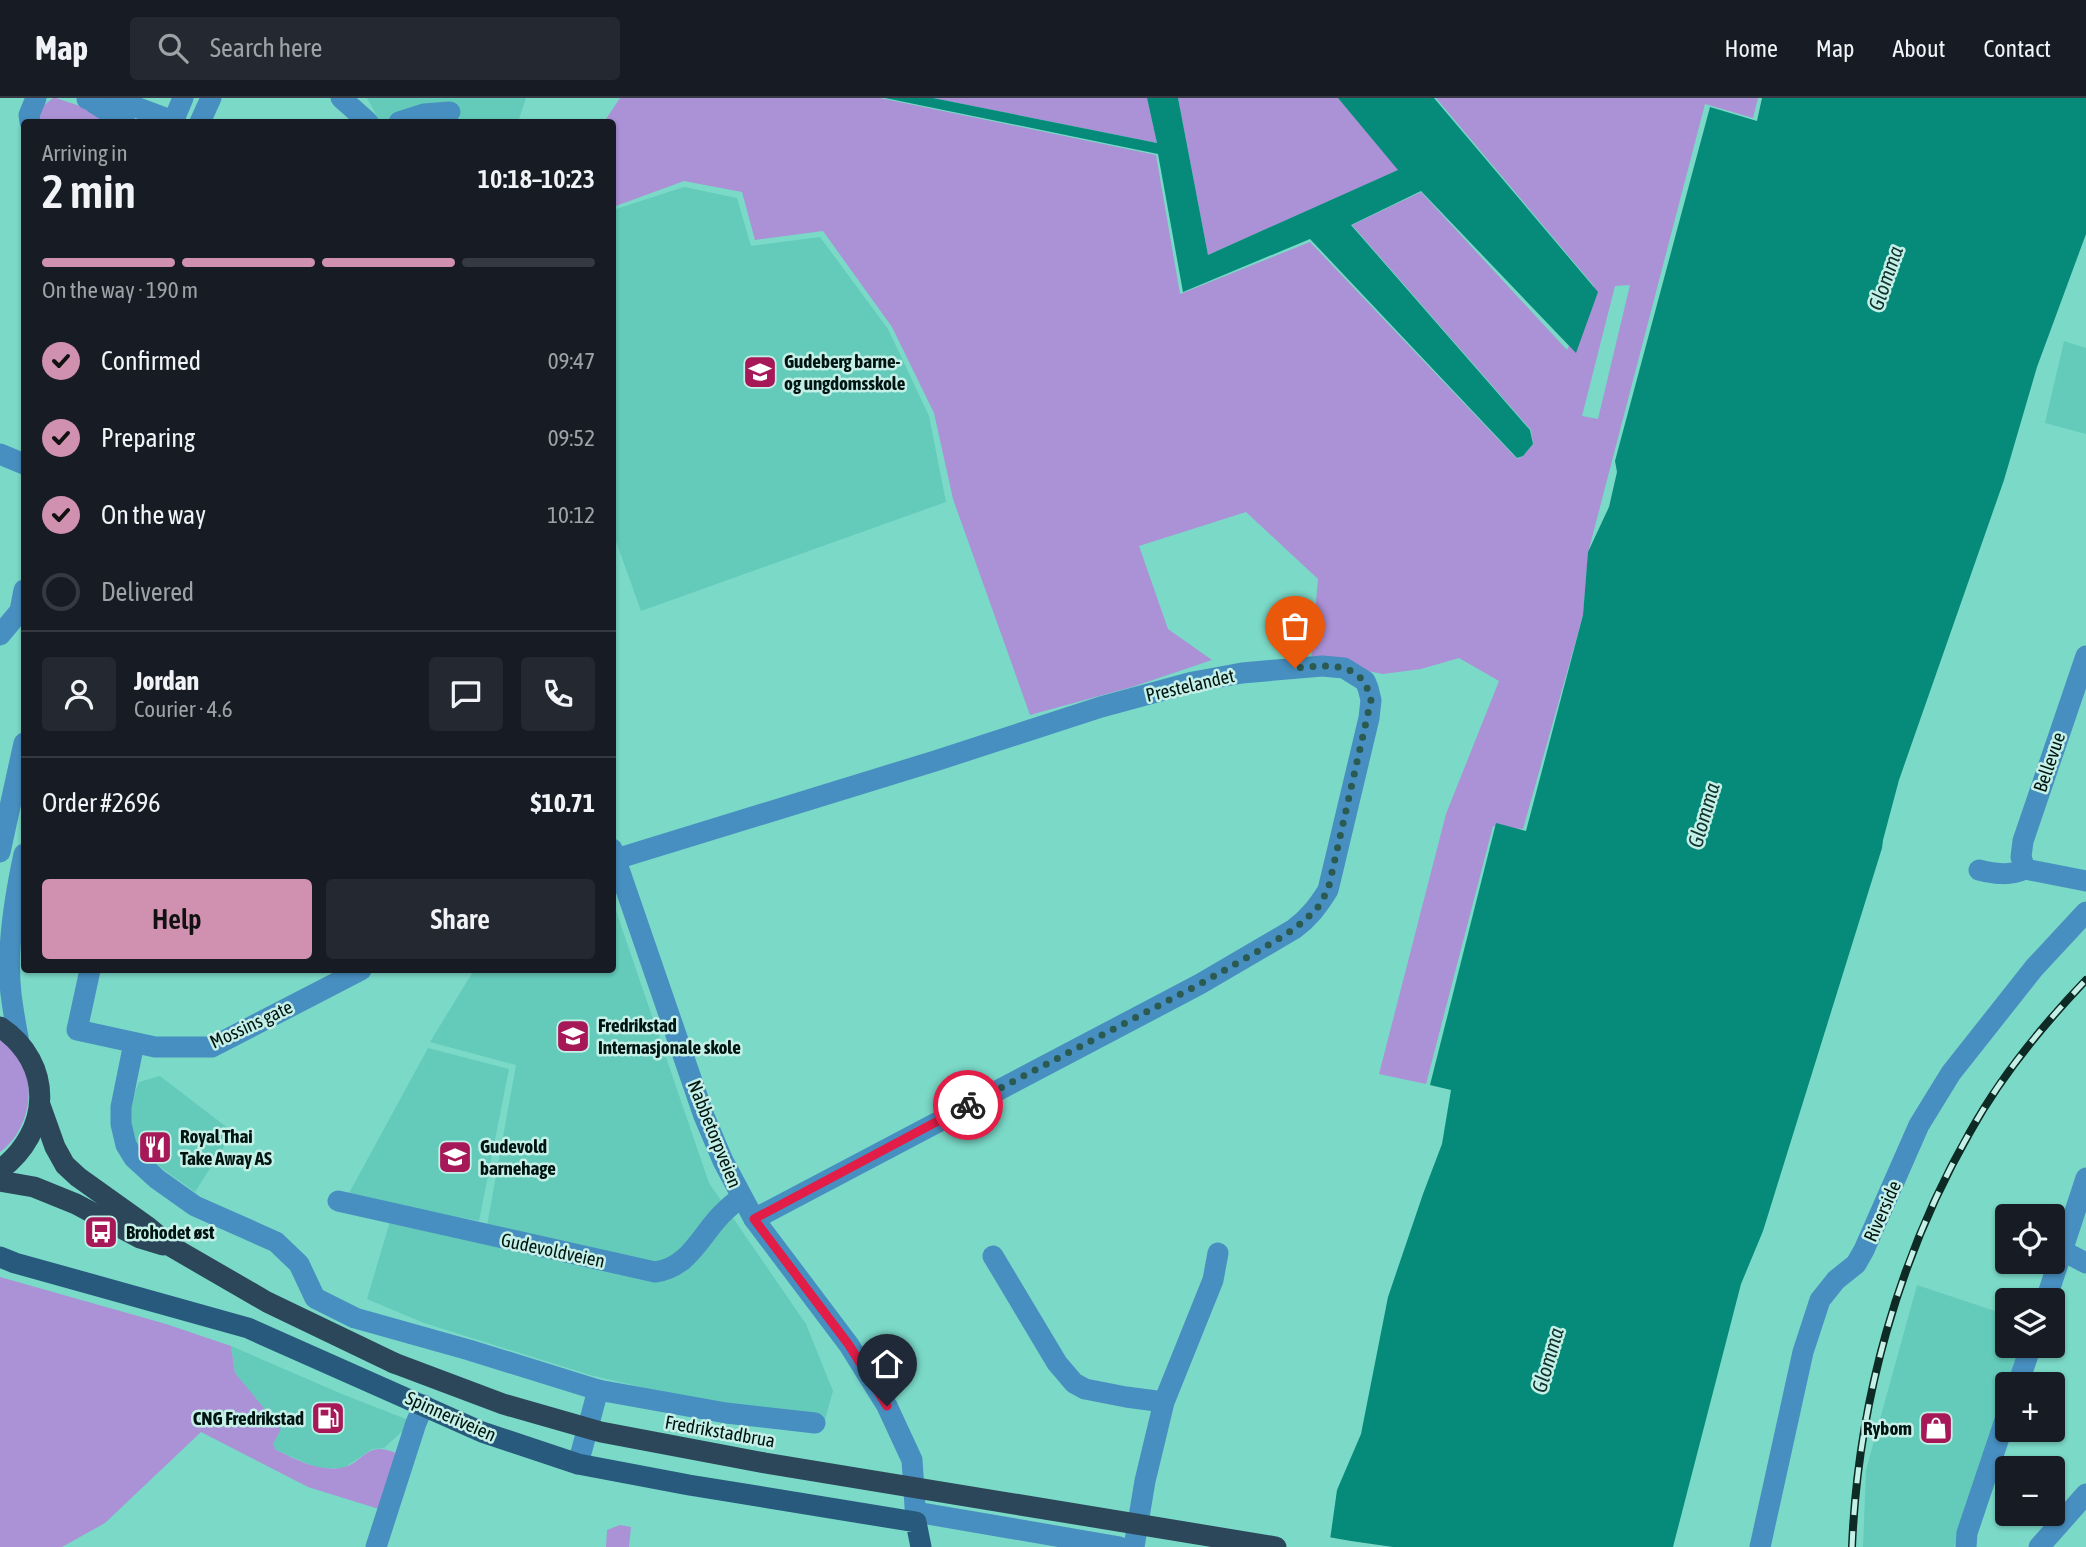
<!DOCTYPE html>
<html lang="en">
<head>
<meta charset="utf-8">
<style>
	:root { --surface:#171b24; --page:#242831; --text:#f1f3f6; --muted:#9ea1a6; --line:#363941; --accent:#d090af }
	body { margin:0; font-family:"Asap Condensed",sans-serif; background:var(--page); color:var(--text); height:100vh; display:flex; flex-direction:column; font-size:26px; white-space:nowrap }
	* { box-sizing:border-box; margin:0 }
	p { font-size:23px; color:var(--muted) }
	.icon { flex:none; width:38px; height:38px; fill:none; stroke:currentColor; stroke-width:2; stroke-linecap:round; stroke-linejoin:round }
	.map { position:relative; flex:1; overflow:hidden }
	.sheet { position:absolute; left:21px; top:21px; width:595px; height:854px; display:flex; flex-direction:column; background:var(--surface); border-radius:7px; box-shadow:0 2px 5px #0004 }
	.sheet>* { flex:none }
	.controls { position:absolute; left:1995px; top:1106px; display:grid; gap:14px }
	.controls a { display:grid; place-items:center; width:70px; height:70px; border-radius:7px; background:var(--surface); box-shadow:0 2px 5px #0004; font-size:35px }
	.pin { position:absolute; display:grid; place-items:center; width:60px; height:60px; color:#fff; margin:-72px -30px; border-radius:50% 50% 50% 0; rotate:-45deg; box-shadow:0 0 7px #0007 }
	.pin .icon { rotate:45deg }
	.courier { position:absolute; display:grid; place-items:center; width:70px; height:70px; margin:-35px; border:5px solid #e11d48; border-radius:50%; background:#fff; color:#222; box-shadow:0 2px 9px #0007 }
	.summary em { font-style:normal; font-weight:600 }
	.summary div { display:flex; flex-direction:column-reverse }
	.summary { display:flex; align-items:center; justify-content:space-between; height:119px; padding:0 21px }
	h1 { font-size:46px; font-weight:600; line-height:52px }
	.bar { display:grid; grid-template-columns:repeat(4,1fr); gap:10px 7px; align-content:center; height:84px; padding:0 21px }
	.bar i { height:9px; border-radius:5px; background:var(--line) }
	.bar .on { background:var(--accent) }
	.bar p { grid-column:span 4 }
	.line { display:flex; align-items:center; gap:18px; padding:0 21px; border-top:2px solid var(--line) }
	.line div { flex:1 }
	.round { display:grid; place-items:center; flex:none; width:74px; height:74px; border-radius:7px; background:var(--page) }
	ol { padding:0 21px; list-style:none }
	li { display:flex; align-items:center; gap:21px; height:77px }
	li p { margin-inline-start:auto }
	li .icon { padding:7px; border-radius:50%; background:var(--accent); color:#111; stroke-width:4 }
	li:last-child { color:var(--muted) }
	li i { width:38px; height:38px; border:4px solid var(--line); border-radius:50% }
	.primary-button { display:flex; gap:14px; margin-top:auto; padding:14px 21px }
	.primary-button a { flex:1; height:80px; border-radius:7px; background:var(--accent); color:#111; font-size:28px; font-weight:600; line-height:80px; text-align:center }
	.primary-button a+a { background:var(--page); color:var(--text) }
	header { display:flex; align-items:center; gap:42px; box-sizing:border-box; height:98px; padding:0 35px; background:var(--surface); border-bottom:2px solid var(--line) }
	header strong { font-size:33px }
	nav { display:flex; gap:38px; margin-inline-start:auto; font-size:24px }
	.search { width:490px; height:63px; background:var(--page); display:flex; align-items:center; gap:18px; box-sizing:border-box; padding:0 24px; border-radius:7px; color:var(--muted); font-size:26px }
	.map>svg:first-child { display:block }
	.built { fill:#64cbba }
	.green { fill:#ab91d6; fill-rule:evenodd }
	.water { fill:#068a7a }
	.pier { fill:#7bd9c8 }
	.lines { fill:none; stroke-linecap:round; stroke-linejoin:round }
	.minor { stroke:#478fc0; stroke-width:21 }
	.major { stroke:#275a7c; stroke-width:21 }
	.highway { stroke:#2c475a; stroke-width:21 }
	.rail-casing { stroke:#0d2a24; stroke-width:8 }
	.rail { stroke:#c4f0e7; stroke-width:5; stroke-dasharray:16; stroke-linecap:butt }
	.highway-bridge { stroke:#2c475a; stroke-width:21 }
	.done { stroke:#2b5a51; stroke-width:7; stroke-dasharray:0 12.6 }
	.route { stroke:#e11d48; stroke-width:9 }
	.labels { text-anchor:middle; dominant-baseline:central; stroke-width:5; stroke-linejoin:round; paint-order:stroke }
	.poi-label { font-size:19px; font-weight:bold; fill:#001511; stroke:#c4f0e7; text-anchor:start }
	.street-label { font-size:19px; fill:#001511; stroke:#c4f0e7 }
	.water-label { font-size:21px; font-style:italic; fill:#10312c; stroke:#c4f0e7 }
</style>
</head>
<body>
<header>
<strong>Map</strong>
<div class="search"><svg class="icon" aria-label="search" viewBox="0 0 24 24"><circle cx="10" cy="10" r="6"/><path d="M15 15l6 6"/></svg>Search here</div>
<nav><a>Home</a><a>Map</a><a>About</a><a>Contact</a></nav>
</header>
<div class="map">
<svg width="2086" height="1449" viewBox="0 0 2086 1449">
	<rect width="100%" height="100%" fill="#7bd9c8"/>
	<g class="built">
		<polygon points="367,0 526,0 518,24 380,24"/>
		<polygon points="684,89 737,100 751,148 820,139 888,231 929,318 946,404 641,513 613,435 613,112"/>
		<polygon points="2064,243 2086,250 2086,336 2045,325"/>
		<polygon points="613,804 709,1085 806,1226 833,1293 822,1332 590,1277 424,1225 367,1201 391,1120 484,1144 516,967 430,944 474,872 612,872"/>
		<polygon points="428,950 509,971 479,1123 348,1097"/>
		<polygon points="160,978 233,1034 195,1094 135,1051 129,1009 139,984"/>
		<polygon points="1917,1187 2007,1217 2007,1248 2020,1248 1954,1449 1863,1449 1866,1372"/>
		<polygon points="231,1248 342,1296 416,1325 410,1326 384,1350 372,1351 344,1370 318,1370 276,1352 249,1294 235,1275"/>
	</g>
	<g class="green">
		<polygon points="53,0 56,0 128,24 38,24 43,8"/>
		<path d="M 620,0 L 880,0 L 1156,57 L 1180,196 L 1310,144 L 1517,361 L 1523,358 L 1533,346 L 1531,332 L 1352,127 L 1421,94 L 1567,252 L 1594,188 L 1436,0 L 1758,0 L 1753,20 L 1705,6 L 1588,455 L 1583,517 L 1523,731 L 1493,728 L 1426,986 L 1379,976 L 1446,716 L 1499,583 L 1459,560 L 1421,571 L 1383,576 L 1311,562 L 1318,481 L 1246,414 L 1139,448 L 1168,531 L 1212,562 L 1132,589 L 1030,617 L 953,401 L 934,315 L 892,229 L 823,133 L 755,142 L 742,94 L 684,83 L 613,109 L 612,24 L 604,24 ZM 1630,187 L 1598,321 L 1582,318 L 1615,188 Z"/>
		<polygon points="933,0 1147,0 1157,45"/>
		<polygon points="1178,0 1338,0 1399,72 1208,157"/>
		<path d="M 0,939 C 6,945 13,952 19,959 C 38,988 28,1034 0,1054 Z"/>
		<path d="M 0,1179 L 166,1226 L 231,1248 L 235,1275 L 281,1331 L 273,1346 L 276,1352 C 298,1362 316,1373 340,1370 C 364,1367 364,1341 396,1355 L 379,1411 L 308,1389 L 201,1334 L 105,1425 L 62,1449 L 0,1449 Z"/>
		<polygon points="620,1427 631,1429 629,1449 606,1449 607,1432"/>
	</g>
	<g class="water">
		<polygon points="885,0 933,0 1157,45 1147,0 1178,0 1208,157 1398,72 1338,0 1434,0 1598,194 1576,255 1421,93 1351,127 1530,332 1533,346 1523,358 1517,360 1310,141 1183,194 1158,56"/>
		<polygon points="1762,0 2086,0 2086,136 2037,269 2004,382 1899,682 1883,742 1882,750 1763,1133 1741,1186 1673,1449 1329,1449 1337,1392 1361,1336 1388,1199 1423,1096 1442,1046 1451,992 1430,987 1496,725 1526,733 1583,517 1588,454 1609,409 1617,374 1615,363 1710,9 1757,23"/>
	</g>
	<polygon class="pier" points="1328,1439 1351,1443 1393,1449 1326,1449"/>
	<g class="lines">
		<g class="minor">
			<polyline points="341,0 368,24"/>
			<polyline points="87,1 133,8 176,24"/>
			<polyline points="94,5 125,24"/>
			<polyline points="30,24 29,17 36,0"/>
			<polyline points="173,24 183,0"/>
			<polyline points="200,24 211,0"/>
			<polyline points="399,24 424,16 450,14"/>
			<polyline points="0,356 24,366"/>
			<polyline points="0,537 20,513 24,492"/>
			<polyline points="612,751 704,1018 723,1063 754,1121 849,1247 887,1308 912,1362 916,1424"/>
			<polyline points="0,754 24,645"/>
			<path d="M 616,761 L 935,663 L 1101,609 L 1193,584 L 1242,575 L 1322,568 L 1344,570 L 1365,583 L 1368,590 L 1371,602 L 1369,620 L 1328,792 C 1318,808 1309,820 1294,831 L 1200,886 L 754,1121"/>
			<polyline points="2025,771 2021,759 2023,743 2086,558"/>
			<path d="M 1979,772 C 1995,776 2010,778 2025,771 L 2086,783"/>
			<polyline points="90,872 77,932 155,949 212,949 361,872"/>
			<path d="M 19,945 C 16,929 13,912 11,896 C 6,854 15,798 24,756"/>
			<polyline points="134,945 121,1009 121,1026 126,1047 134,1060 157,1081 195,1108 276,1144 299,1166 315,1200 355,1220 469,1252 598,1292 726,1315 815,1325"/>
			<path d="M 338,1103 L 655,1174 C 688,1170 700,1139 720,1118 C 726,1111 734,1105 741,1099"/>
			<polyline points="2063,1153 2086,1165"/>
			<polyline points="993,1158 1057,1265 1074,1285 1085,1291 1126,1299 1164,1304"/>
			<polyline points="2046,1202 2086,1080"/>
			<polyline points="2018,1286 2031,1248"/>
			<polyline points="578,1366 598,1292"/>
			<polyline points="916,1414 1120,1449"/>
			<polyline points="376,1449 416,1325 424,1307"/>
			<polyline points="1134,1449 1145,1383 1164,1304 1213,1182 1218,1155"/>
			<polyline points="1760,1449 1803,1254 1820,1202 1836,1182 1856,1166 1864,1152 1919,1027 1951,975 2034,870 2086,814"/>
			<polyline points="1966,1449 1967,1435 2007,1316"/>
			<polyline points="2039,1449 2086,1396"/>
		</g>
		<polyline class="major" points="0,1159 15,1165 248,1230 482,1334 578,1366 689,1387 916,1424 921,1449"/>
		<g class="highway">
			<path d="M 0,929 C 55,966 51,1034 0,1072"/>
			<polyline points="40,1007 55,1049 65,1067 78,1079 148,1129 172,1149 267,1204 394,1265"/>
			<polyline points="0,1083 34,1089 76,1106 140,1140 163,1147"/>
		</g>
		<g class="rail-casing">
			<path id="rail" d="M 1852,1449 C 1858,1304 1898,1160 1970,1034 C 2001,978 2042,928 2086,882"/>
		</g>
		<use href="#rail" class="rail"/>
		<polyline class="highway-bridge" points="394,1265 503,1306 601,1334 765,1365 1276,1449"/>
	</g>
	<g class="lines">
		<path class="done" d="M 968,1007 L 1200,886 L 1262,851 L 1294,831 L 1306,821 L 1318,809 L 1328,792 L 1371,602 C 1362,562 1329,567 1295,570"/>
		<polyline class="route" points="887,1308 849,1247 754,1121 968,1007"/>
	</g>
	<defs>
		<g id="school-square" transform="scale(1.75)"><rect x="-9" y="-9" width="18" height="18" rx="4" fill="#a71858" stroke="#c4f0e7"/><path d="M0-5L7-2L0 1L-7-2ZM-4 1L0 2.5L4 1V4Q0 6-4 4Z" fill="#fff"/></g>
		<g id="restaurant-square" transform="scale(1.75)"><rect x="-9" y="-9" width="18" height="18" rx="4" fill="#a71858" stroke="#c4f0e7"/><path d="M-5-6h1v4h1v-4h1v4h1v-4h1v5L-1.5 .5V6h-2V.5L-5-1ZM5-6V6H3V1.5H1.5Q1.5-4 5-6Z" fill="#fff"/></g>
		<g id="bus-square" transform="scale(1.75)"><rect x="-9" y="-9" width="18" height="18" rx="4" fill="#a71858" stroke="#c4f0e7"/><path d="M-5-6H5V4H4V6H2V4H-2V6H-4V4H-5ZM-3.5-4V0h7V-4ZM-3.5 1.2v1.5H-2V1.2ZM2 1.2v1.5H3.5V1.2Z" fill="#fff"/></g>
		<g id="fuel-square" transform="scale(1.75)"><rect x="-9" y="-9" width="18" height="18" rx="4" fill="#a71858" stroke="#c4f0e7"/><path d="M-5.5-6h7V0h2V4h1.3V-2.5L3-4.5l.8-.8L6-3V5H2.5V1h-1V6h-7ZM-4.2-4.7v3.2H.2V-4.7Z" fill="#fff"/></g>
		<g id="shop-square" transform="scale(1.75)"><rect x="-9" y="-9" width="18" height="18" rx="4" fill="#a71858" stroke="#c4f0e7"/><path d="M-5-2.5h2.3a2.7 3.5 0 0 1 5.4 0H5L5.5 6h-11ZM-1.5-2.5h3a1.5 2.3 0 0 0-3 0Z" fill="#fff"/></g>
	</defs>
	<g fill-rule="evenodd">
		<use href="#school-square" x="760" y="274"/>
		<use href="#school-square" x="573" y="938"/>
		<use href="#restaurant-square" x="155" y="1049"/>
		<use href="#school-square" x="455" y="1059"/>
		<use href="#bus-square" x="101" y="1134"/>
		<use href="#fuel-square" x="328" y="1320"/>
		<use href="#shop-square" x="1936" y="1330"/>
	</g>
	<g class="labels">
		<g class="poi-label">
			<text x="784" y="263">Gudeberg barne-<tspan x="784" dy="22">og ungdomsskole</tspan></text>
			<text x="598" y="927">Fredrikstad<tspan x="598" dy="22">Internasjonale skole</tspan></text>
			<text x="180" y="1038">Royal Thai<tspan x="180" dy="22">Take Away AS</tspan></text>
			<text x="480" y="1048">Gudevold<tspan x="480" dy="22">barnehage</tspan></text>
			<text x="126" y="1134">Brohodet øst</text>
			<text x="304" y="1320" text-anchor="end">CNG Fredrikstad</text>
			<text x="1912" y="1330" text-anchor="end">Rybom</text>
		</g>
		<g class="street-label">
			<text transform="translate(1190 587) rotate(-13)">Prestelandet</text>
			<text transform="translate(2049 664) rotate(-71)">Bellevue</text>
			<text transform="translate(251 926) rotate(-25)">Mossins gate</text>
			<text transform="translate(715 1036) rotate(68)">Nabbetorpveien</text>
			<text transform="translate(1882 1113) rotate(-66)">Riverside</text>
			<text transform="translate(553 1152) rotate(12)">Gudevoldveien</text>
			<text transform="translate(451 1318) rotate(24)">Spinneriveien</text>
			<text transform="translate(720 1333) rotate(10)">Fredrikstadbrua</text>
		</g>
		<g class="water-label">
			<text transform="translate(1885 180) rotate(-71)">Glomma</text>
			<text transform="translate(1703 717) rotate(-74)">Glomma</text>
			<text transform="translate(1547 1262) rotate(-74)">Glomma</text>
		</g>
	</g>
</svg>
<div class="controls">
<a><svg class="icon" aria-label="locate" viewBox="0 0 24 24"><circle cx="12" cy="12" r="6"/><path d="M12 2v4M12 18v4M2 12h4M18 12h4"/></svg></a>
<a><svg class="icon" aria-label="layers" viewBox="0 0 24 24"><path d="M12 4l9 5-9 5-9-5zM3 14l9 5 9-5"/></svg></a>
<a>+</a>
<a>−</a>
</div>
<div class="pin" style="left:1295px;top:570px;background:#ea580c"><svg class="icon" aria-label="bag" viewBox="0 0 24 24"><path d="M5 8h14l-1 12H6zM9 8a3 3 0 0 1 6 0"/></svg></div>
<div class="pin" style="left:887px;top:1308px;background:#1f2937"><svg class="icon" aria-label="home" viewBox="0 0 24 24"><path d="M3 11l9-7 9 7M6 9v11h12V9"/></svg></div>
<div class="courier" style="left:968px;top:1007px"><svg class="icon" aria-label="bike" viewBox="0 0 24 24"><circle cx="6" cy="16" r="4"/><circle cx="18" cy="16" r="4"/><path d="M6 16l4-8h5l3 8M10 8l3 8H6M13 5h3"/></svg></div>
<section class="sheet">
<div class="summary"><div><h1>2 min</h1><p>Arriving in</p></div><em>10:18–10:23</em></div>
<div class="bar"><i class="on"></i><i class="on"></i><i class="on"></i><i></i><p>On the way · 190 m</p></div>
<ol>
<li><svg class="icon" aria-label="check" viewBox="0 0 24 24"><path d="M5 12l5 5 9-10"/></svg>Confirmed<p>09:47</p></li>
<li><svg class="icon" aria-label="check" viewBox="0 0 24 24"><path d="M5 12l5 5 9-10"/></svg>Preparing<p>09:52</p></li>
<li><svg class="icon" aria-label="check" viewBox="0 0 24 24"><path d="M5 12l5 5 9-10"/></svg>On the way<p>10:12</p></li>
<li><i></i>Delivered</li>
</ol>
<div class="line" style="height:126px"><a class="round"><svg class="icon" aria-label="person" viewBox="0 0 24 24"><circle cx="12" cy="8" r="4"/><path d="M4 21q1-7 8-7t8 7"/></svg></a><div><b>Jordan</b><p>Courier · 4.6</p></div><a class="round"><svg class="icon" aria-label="chat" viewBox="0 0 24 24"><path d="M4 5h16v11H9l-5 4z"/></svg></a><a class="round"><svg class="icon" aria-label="phone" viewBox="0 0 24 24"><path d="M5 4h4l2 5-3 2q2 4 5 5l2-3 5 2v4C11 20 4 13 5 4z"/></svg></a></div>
<div class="line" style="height:91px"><div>Order #2696</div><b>$10.71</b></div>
<div class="primary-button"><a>Help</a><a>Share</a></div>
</section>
</div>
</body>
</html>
